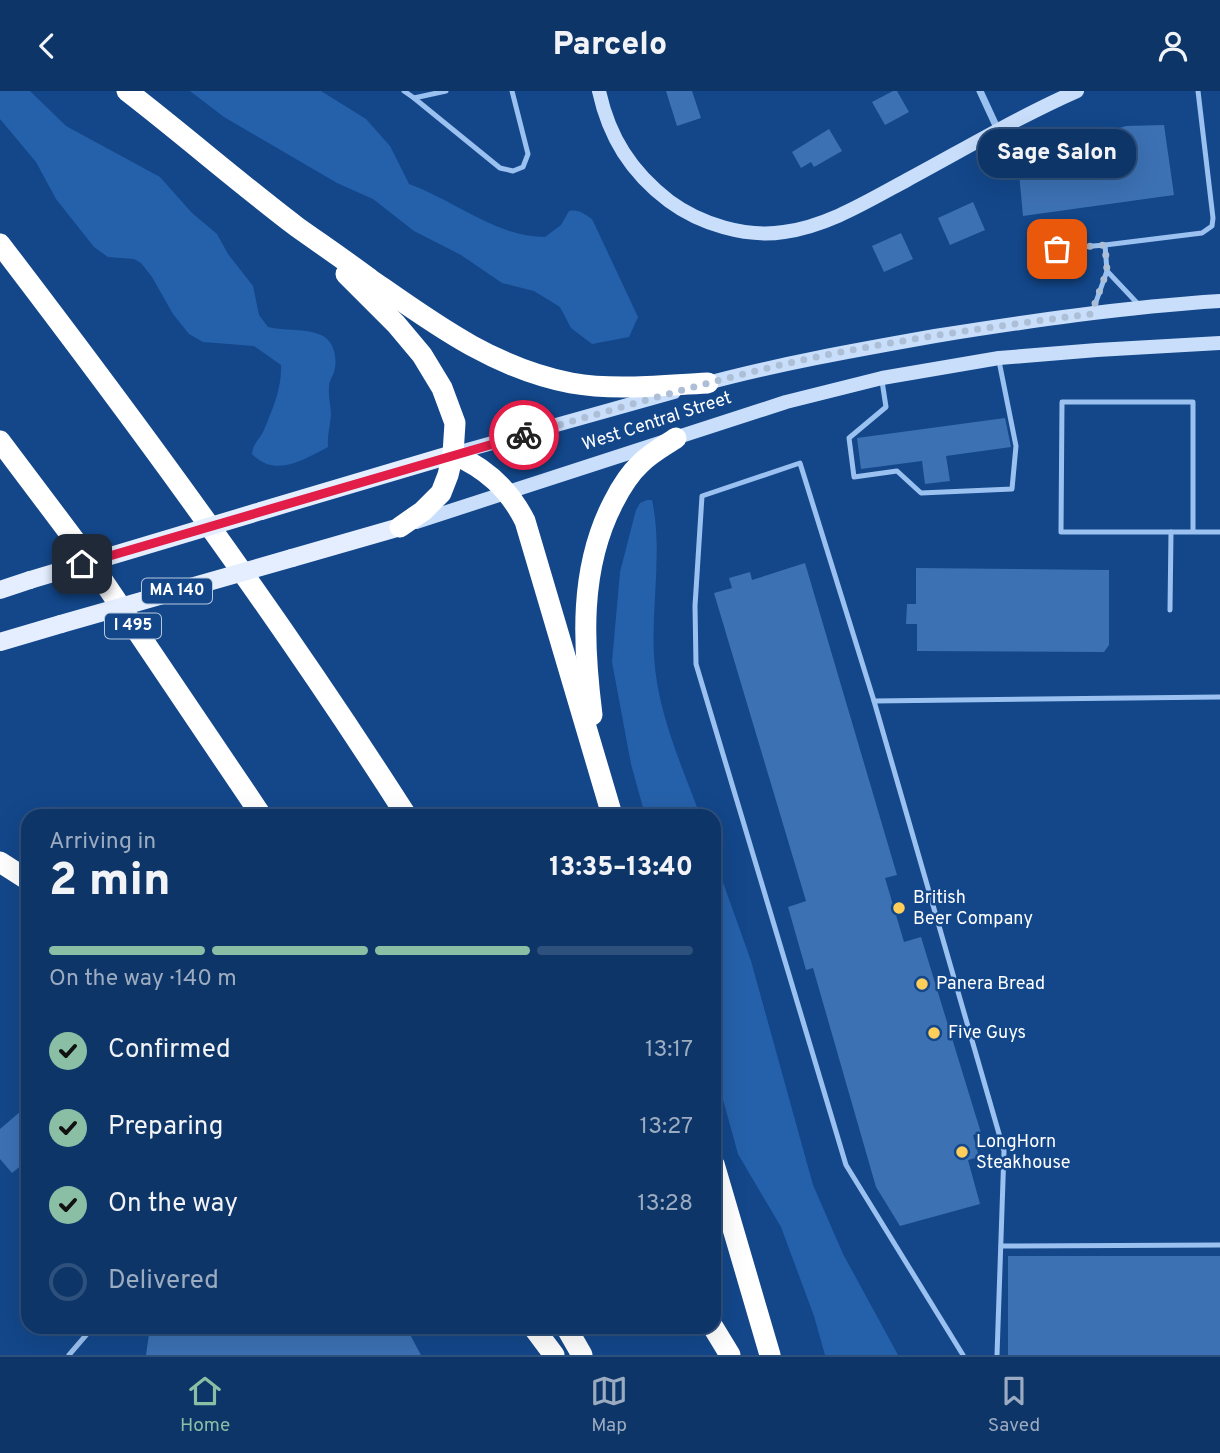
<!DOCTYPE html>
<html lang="en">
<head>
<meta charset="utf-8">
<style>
	:root { --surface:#0e3568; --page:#173d6e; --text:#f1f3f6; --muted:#9babc0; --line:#2e507c; --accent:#8abfa5 }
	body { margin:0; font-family:Overpass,sans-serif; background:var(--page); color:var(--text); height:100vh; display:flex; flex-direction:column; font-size:26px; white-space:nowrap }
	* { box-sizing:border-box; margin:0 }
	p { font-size:23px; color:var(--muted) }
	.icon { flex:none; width:38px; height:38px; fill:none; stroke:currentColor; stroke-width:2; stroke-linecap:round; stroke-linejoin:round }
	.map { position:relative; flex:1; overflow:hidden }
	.details { position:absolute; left:21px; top:718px; width:700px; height:525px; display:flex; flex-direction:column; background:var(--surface); border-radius:21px; box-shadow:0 7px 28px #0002,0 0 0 2px var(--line) }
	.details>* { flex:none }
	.pin { position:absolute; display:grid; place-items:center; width:60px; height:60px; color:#fff; margin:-30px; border-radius:14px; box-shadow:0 4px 10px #0006 }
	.courier { position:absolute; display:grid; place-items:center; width:70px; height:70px; margin:-35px; border:5px solid #e11d48; border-radius:50%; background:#fff; color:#222; box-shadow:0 2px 9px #0007 }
	.bubble { position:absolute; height:49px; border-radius:21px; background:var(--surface); box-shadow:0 7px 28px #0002,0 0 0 2px var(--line); font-size:23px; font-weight:800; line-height:49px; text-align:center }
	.headline em { font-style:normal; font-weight:800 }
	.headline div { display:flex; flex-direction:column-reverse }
	.headline { display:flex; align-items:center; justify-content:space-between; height:119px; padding:0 28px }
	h1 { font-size:46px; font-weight:800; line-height:52px }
	.bar { display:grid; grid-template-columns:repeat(4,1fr); gap:10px 7px; align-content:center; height:84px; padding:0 28px }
	.bar i { height:9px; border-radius:5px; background:var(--line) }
	.bar .active { background:var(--accent) }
	.bar p { grid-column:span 4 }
	ol { padding:0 28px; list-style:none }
	li { display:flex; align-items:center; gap:21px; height:77px }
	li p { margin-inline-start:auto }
	li .icon { padding:7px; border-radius:50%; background:var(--accent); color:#111; stroke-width:4 }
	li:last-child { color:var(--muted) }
	li i { width:38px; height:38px; border:4px solid var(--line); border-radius:50% }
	header { display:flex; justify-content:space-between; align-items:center; height:91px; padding:0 28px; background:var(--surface); font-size:32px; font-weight:800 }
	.tabs { display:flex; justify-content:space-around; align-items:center; height:98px; border-top:2px solid var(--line); background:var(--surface); font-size:19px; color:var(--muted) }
	.tabs a { display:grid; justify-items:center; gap:4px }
	.tabs .active { color:var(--accent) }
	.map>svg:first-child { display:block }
	.green { fill:#2561aa }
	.building { fill:#3c71b4 }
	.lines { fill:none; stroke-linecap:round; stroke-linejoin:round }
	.service { stroke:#9ac1f0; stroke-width:5 }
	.minor { stroke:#9ac1f0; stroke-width:7 }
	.secondary { stroke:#c8defb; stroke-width:14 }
	.primary { stroke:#e4eeff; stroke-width:18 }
	.motorway { stroke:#fff; stroke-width:21 }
	.primary-bridge { stroke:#e4eeff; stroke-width:18 }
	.done { stroke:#acbfd6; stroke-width:7; stroke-dasharray:0 12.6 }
	.route { stroke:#e11d48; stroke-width:9 }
	.poi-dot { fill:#ffcf5a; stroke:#13478a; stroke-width:2.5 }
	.labels { text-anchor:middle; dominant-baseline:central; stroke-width:5; stroke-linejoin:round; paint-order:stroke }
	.shield { fill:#13478a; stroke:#b8c8dc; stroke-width:2 }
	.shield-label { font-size:16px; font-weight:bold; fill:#fff }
	.street-label { font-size:18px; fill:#fff; stroke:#13478a }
	.poi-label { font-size:18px; fill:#fff; stroke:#13478a; text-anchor:start }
</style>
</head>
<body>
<header><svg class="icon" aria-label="back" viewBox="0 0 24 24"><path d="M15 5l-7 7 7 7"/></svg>Parcelo<svg class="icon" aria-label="person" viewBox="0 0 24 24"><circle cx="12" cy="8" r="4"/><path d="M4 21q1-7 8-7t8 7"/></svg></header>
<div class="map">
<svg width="1220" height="1264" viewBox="0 0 1220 1264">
	<rect width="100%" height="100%" fill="#13478a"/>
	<g class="green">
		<path d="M 0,0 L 30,0 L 66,35 L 160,86 L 192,122 L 217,143 L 228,163 L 253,195 L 259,224 L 268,236 C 285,240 304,237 321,244 C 334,249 338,268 334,281 C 332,287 329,290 329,296 C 328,305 331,315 331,324 C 330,335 327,345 328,356 C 303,369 276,387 252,363 C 253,352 260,348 264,339 C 273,317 282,297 281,274 L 254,255 L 203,251 L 189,243 L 173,223 L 152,186 L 141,172 L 134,168 L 108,166 L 94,156 L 56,108 L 36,71 L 0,28 Z"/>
		<path d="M 190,0 L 321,0 L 366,28 L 390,55 L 409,93 C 454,109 496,146 545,146 L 561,134 L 569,120 C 579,118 584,123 592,128 L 638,226 L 629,246 L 592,253 L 571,237 L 560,216 L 534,200 L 502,192 L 461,164 L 414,140 L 373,108 L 337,92 L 224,26 Z"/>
		<path d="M 647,409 L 652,409 C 663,461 651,513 654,565 C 657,620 681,673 700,724 L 645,724 L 631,673 L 612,571 L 620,481 L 636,419 L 640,412 Z"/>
		<polygon points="714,766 751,870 813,1094 843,1163 898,1264 825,1264 814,1225 781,1136 738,1063 714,976"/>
	</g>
	<g class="building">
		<polygon points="666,0 692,0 701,27 677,35"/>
		<polygon points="893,0 897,0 909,21 885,34 872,11"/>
		<polygon points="1164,34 1174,104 1023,125 1019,82 1060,58 1093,45 1126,35"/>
		<polygon points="829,38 842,60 814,76 811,71 801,77 792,61"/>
		<polygon points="973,111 985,139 950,154 938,127"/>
		<polygon points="901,142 913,168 884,181 872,155"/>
		<polygon points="1005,327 1011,356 946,365 950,390 925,393 922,370 861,378 857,347"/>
		<polygon points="805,472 897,784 885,787 904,851 921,846 981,1042 973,1044 979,1066 968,1069 980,1113 900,1135 876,1096 813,877 806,879 788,816 806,810 714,502 732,497 729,487 750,481 752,489"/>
		<polygon points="916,477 1109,479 1109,554 1104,561 917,560 917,533 906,533 907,513 916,513"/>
		<polygon points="28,1014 28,1069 12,1082 0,1068 0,1038"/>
		<rect x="1008" y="1165" width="212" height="99"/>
		<polygon points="150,1236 406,1236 421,1264 146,1264"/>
	</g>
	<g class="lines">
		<g class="service">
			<polyline points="404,0 414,7 446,0"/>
			<polyline points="414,7 500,77 513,80 523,76 528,63 512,0"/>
			<polyline points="1033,160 1105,154"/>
			<polyline points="1107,180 1105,154 1202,142 1212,135 1213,127 1198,0"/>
			<polyline points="1092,222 1107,180 1139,214"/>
			<polyline points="882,290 886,316 849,347 854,386 897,380 921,402 1012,398 1016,355 999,270"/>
			<polyline points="1193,441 1061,441 1062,311 1193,311 1193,441 1220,441"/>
			<polyline points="1170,519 1171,441"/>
			<polyline points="874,610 1220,606"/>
			<polyline points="1001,1155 1220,1154"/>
			<polyline points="69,1264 93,1236"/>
			<polyline points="963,1264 846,1074 696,573 695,515 702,405 800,372 874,610 1004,1060 997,1264"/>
		</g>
		<polyline class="minor" points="980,0 998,39"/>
		<g class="secondary">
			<path d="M 599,0 C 609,46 631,81 669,110 C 700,133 746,147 784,141 C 828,135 868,110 907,89 C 963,59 1018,26 1077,0"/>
			<path d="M 700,294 C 777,273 856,259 935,245 C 1029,230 1125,216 1220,210"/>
			<polyline points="453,363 674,301"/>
			<polyline points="416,431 786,311 882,287 999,267 1097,259 1220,252"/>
		</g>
		<g class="primary">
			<polyline points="261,420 453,363"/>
			<polyline points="292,467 400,436"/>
			<polyline points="0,499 30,489"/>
			<polyline points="0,551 61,533"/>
		</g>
		<g class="motorway">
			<path d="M 127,0 C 184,44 239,92 297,136 C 321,153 346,170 370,188 C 433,232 493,277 571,292 C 616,300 663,294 708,292"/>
			<path d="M 0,153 C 142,339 280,527 406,724"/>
			<polyline points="346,183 396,233 422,264 442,297 455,332 453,363 448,384 441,402 423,420 400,436"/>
			<polyline points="0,350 85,463 261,724"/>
			<path d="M 453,363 C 486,377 509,398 525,430 L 612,724"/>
			<path d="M 592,624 C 583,553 579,478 613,412 C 620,398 629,383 641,372 C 651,362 664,355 676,347"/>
			<polyline points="0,771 28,789"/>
			<polyline points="714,1073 770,1264"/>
			<polyline points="533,1236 554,1264"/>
			<polyline points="566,1236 582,1264"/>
			<polyline points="713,1236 730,1264"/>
		</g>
		<g class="primary-bridge">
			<polyline points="30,489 261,420"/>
			<polyline points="61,533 292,467"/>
		</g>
	</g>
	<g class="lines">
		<path class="done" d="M 524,344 C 619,317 712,289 807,268 C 901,248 997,235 1091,223 L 1107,180 L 1105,154 L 1057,158"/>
		<polyline class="route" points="82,473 524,344"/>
	</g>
	<g class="poi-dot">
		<circle cx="899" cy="817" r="7"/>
		<circle cx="922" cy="893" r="7"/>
		<circle cx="934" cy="942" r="7"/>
		<circle cx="962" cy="1061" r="7"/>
	</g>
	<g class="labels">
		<g class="shield">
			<rect x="142" y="487.5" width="70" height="25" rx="5"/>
			<rect x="105" y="522.5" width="56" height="25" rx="5"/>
		</g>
		<g class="shield-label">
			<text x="177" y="500">MA 140</text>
			<text x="133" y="535">I 495</text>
		</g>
		<g class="street-label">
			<text transform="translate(657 331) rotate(-18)">West Central Street</text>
		</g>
		<g class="poi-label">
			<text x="913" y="807">British<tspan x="913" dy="21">Beer Company</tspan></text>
			<text x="936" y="893">Panera Bread</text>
			<text x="948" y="942">Five Guys</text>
			<text x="976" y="1051">LongHorn<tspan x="976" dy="21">Steakhouse</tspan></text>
		</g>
	</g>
</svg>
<div class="pin" style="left:1057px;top:158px;background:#ea580c"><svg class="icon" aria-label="bag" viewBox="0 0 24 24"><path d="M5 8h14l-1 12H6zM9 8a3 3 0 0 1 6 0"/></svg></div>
<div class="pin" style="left:82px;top:473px;background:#1f2937"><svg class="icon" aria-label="home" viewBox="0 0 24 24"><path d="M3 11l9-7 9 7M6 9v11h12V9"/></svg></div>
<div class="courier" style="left:524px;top:344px"><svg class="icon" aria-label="bike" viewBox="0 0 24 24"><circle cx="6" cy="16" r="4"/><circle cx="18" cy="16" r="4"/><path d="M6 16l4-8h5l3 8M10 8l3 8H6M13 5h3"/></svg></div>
<div class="bubble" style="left:978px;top:38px;width:158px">Sage Salon</div>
<section class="details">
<div class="headline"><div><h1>2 min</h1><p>Arriving in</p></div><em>13:35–13:40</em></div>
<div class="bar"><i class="active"></i><i class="active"></i><i class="active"></i><i></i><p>On the way · 140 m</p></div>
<ol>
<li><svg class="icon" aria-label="check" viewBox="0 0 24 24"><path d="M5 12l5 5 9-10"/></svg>Confirmed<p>13:17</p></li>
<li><svg class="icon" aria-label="check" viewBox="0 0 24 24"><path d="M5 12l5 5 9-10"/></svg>Preparing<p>13:27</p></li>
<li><svg class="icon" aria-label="check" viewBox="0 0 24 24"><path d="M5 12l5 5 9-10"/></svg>On the way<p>13:28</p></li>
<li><i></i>Delivered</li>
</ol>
</section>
</div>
<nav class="tabs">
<a class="active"><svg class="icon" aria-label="home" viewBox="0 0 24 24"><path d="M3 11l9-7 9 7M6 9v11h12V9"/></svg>Home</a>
<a><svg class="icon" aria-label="map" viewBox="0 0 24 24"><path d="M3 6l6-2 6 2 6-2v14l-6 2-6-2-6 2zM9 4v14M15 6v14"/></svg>Map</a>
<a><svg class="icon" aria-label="saved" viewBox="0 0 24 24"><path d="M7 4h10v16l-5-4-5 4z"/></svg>Saved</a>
</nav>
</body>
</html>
